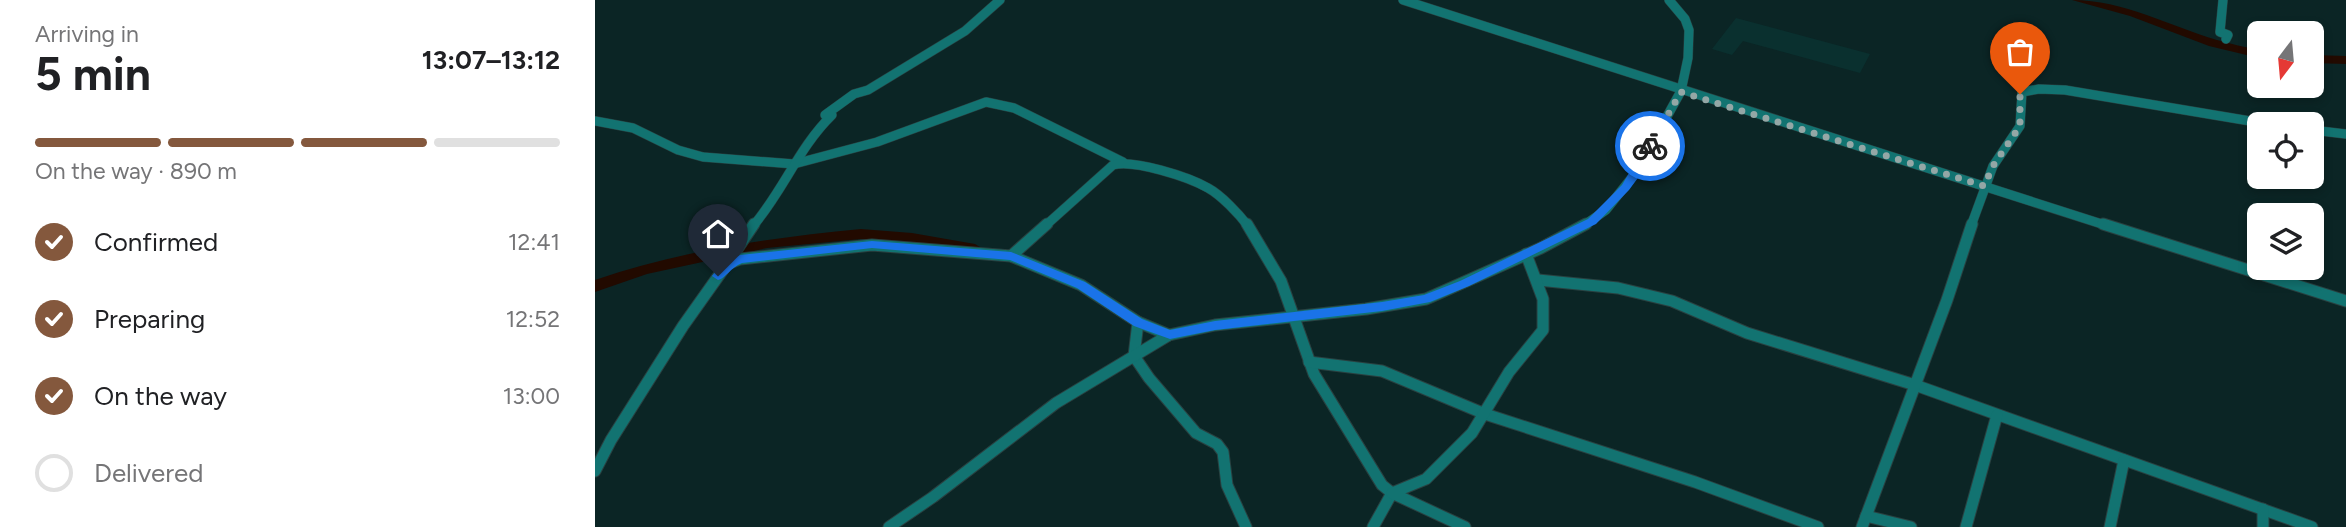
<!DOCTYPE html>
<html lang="en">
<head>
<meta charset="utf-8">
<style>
	:root { --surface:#fff; --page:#f6f6f6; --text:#202124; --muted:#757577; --line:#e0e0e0; --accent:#84583d }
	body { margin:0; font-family:Figtree,sans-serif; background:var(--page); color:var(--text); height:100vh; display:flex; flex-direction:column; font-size:26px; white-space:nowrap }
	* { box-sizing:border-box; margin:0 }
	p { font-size:23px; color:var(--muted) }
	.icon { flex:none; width:38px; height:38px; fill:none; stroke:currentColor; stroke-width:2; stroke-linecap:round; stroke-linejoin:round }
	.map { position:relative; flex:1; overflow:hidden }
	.details { display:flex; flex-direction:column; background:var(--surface); width:595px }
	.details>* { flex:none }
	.needle { width:46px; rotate:196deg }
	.buttons { position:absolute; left:1652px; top:21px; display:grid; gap:14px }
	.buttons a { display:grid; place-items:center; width:77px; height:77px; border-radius:10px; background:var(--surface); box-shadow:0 4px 10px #0003; font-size:35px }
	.pin { position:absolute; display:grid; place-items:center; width:60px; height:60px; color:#fff; margin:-72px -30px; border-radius:50% 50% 50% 0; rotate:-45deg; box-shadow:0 0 7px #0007 }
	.pin .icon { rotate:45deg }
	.courier { position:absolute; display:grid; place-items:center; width:70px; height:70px; margin:-35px; border:5px solid #1a73e8; border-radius:50%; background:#fff; color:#222; box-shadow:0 2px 9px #0007 }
	.headline em { font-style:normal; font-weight:700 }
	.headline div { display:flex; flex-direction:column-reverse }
	.headline { display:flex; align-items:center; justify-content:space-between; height:119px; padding:0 35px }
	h1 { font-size:46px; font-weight:700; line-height:52px }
	.bar { display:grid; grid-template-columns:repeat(4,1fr); gap:10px 7px; align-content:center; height:84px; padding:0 35px }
	.bar i { height:9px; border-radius:5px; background:var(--line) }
	.bar .active { background:var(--accent) }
	.bar p { grid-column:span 4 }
	ol { padding:0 35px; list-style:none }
	li { display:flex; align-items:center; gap:21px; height:77px }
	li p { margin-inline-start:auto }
	li .icon { padding:7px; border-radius:50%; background:var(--accent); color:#fff; stroke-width:4 }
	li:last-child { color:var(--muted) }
	li i { width:38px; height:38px; border:4px solid var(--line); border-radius:50% }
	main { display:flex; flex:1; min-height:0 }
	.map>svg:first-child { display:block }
	.built { fill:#0a302f }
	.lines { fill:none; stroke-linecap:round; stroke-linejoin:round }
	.river { fill:#220a00; fill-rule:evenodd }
	.minor-far1-casing { stroke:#294141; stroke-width:10 }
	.minor-casing { stroke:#294141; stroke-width:13 }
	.minor-far1 { stroke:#127371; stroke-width:9 }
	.minor { stroke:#127371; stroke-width:11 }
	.route { fill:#1a73e8 }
	.done { stroke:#94a7a6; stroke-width:7; stroke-dasharray:0 12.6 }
</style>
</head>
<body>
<main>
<section class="details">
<div class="headline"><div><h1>5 min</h1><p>Arriving in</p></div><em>13:07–13:12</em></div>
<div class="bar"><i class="active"></i><i class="active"></i><i class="active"></i><i></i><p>On the way · 890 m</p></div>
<ol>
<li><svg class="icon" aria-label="check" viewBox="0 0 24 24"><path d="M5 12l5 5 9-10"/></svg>Confirmed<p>12:41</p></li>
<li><svg class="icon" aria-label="check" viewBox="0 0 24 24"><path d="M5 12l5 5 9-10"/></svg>Preparing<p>12:52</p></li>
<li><svg class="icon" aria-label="check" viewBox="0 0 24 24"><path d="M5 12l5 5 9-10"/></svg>On the way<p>13:00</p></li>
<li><i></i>Delivered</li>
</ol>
</section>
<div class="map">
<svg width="1751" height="527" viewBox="0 0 1751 527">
	<rect width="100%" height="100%" fill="#0b2525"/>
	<polygon class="built" points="1141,18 1275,54 1265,73 1148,41 1137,55 1117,49"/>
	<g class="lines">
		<g class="river">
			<path d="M 1477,0 C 1529,0 1574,26 1622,40 C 1636,44 1650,47 1664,50 L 1664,58 L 1614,46 L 1535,16 Z"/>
			<polygon points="1717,55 1751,56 1751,64 1717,63"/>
			<path d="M 266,229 L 317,233 L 380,244 L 388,249 L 380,254 L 317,243 L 266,239 L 172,248 L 52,274 L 0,292 L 0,280 C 88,250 174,238 266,229 Z"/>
		</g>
		<g class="minor-far1-casing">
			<g id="minor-far1">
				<polyline points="808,0 1513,226"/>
				<polyline points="1628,0 1625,32 1633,35 1631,39"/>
				<polyline points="0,121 38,128 83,150 108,157 199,164 282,142 391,102 419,108 528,162"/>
				<polyline points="1717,130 1751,134"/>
				<path d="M 158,226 C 188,191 204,147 237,115 L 230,115 L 259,94 L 273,90 L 370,31 L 405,0"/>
				<path d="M 450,226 L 518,165 C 538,159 594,177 613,188 C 626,195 644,214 653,226"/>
				<polyline points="988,226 1011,210 1042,171 1086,91 1093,58 1094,30 1090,19 1074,0"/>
				<polyline points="1376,226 1398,166 1425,126 1427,92 1444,89 1470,90 1673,124"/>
			</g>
		</g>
		<g class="minor-casing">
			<g id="minor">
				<polyline points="652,224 686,281 719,374 787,485 797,493 778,527"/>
				<polyline points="1508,224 1751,301"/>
				<polyline points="416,256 452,224"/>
				<polyline points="132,264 159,224"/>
				<polyline points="943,280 1023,288 1077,301 1152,333 1320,385 1717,527"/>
				<polyline points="543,322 539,356 554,378 601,433 622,444 628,452 632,485 651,527"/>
				<polyline points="714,362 787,371 890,414 1100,482 1223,527"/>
				<polyline points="0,471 16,440 88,326 132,264 145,259 277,245 416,256 486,285 543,322 574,335"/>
				<polyline points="1668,509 1668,527"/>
				<polyline points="1271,516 1316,527"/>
				<polyline points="294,527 338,497 461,403 574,335 620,325 771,309 831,299 946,248 991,224"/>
				<polyline points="870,527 797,493 831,479 877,433 914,372 948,330 948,299 931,254"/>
				<polyline points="1267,527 1352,300 1377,224"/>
				<polyline points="1371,527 1402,415"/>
				<polyline points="1515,527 1529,460"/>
			</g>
		</g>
		<use href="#minor-far1" class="minor-far1"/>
		<use href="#minor" class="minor"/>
	</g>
	<path class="route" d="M 1051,144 L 1060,146 L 1048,171 L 1034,190 L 1001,224 L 874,286 L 835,302 L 787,311 L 620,330 L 575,339 L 539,326 L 482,288 L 415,260 L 277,248 L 147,263 C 135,268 131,278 123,280 L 117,276 L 128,262 L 145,255 L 277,241 L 416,252 L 490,282 L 547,319 L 575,330 L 620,321 L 787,302 L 829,295 L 865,281 L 993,219 L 1027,185 Z"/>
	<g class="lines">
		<polyline class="done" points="1055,146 1086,92 1389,186 1398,166 1425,126 1425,94"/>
	</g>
</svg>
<div class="buttons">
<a><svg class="needle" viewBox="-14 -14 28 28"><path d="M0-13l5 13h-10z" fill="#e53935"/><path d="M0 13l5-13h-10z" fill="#757577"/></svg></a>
<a><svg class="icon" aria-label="locate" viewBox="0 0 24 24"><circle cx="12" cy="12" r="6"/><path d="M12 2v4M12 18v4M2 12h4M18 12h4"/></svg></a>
<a><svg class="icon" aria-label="layers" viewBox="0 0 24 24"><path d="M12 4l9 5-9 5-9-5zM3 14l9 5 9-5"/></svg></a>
</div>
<div class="pin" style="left:1425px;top:94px;background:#ea580c"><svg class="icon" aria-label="bag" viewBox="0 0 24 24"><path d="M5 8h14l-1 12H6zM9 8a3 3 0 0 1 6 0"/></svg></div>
<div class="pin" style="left:123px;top:276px;background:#1f2937"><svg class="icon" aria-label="home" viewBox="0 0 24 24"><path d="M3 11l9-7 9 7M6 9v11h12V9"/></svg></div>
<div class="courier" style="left:1055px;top:146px"><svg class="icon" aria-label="bike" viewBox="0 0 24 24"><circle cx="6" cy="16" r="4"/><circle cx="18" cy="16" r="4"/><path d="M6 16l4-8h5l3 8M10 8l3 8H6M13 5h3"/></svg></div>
</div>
</main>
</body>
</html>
